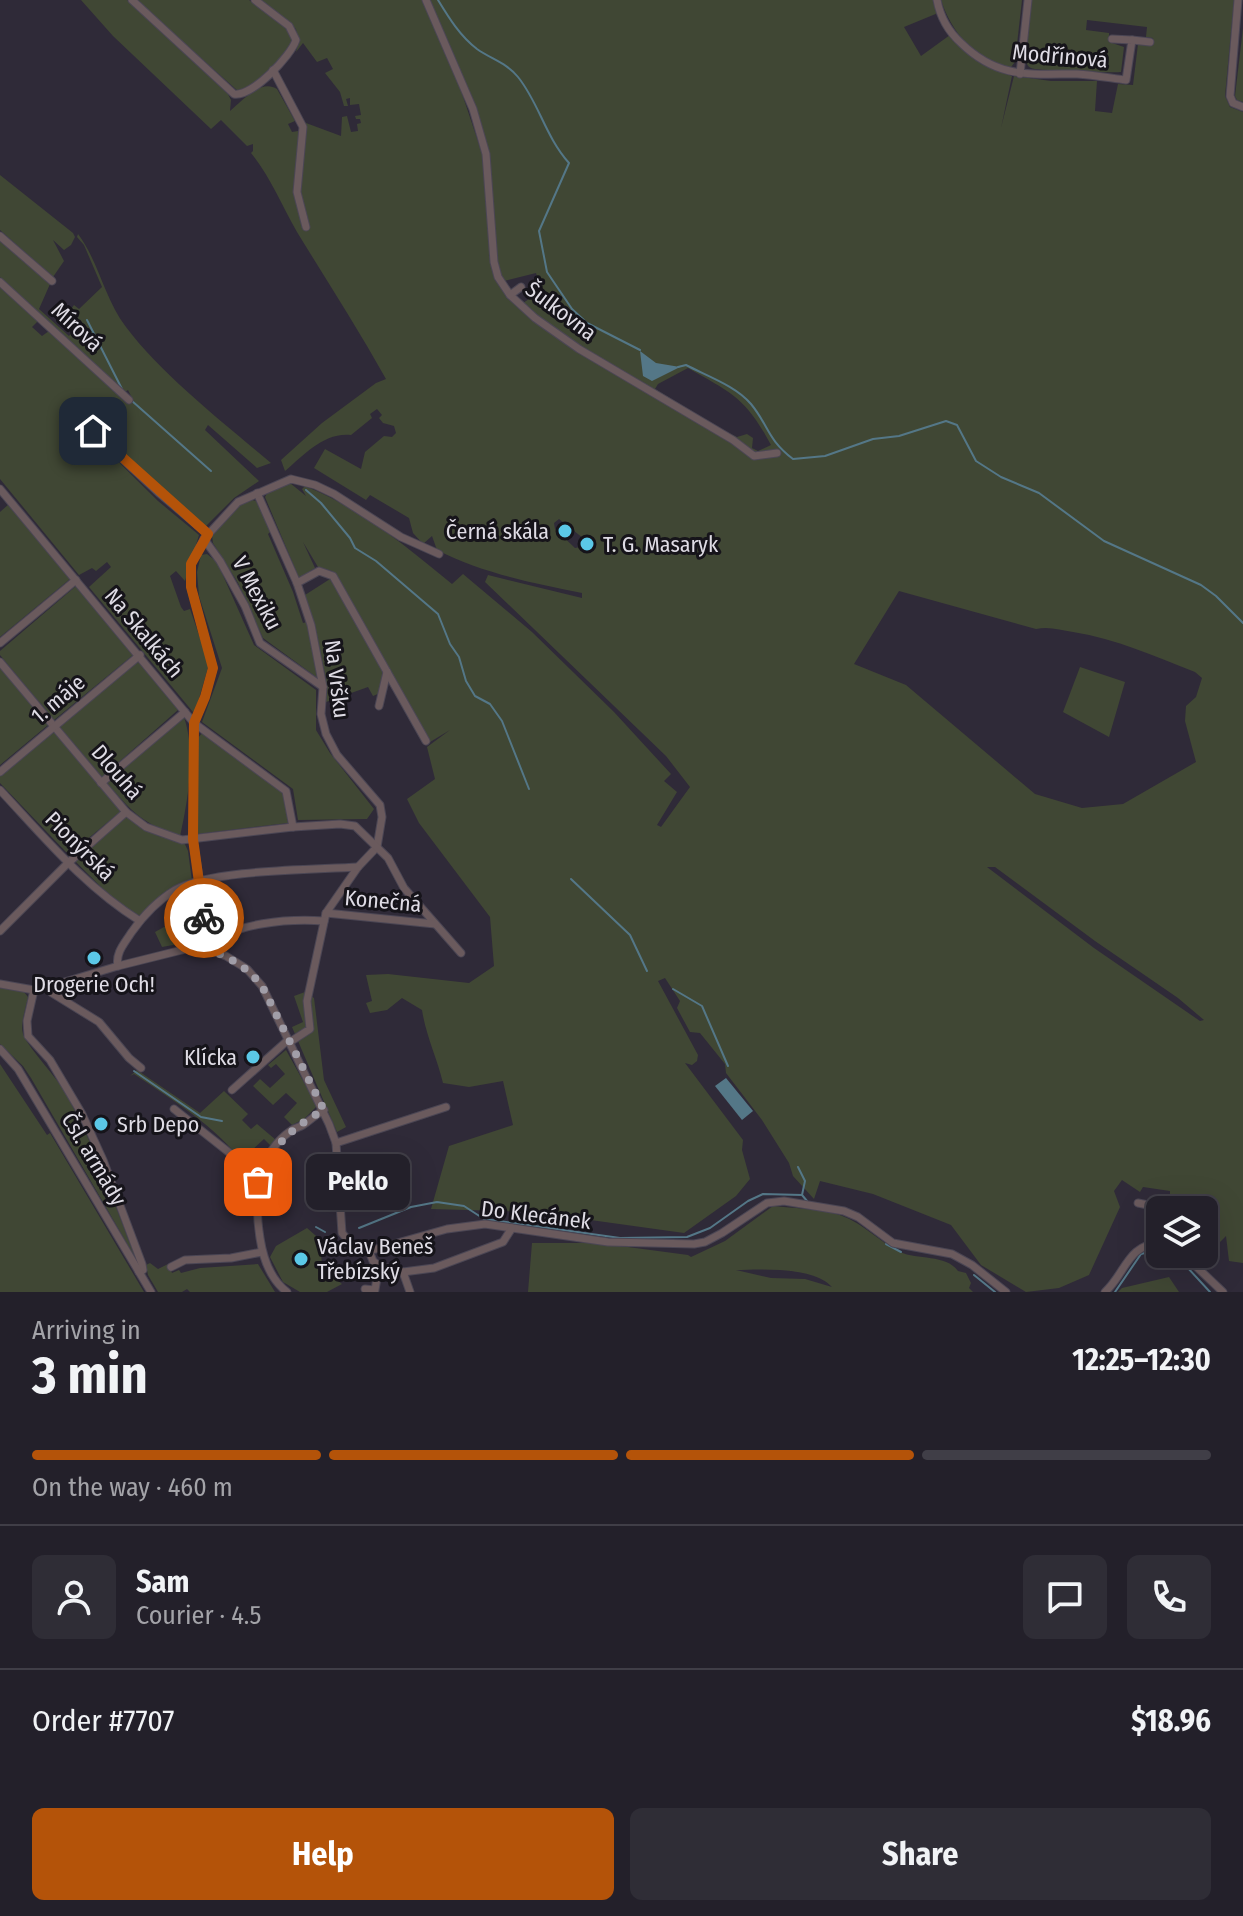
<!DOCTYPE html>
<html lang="en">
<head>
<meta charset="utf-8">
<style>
	:root { --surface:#23202a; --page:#2f2d36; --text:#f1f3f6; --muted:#a3a3a8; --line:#403e47; --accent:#b45309 }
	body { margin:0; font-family:"Fira Sans Condensed",sans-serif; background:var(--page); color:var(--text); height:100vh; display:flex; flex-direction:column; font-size:30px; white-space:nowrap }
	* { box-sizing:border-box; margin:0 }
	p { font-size:26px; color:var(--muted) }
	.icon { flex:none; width:44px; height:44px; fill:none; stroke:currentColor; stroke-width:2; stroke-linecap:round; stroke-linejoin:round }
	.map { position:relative; height:1292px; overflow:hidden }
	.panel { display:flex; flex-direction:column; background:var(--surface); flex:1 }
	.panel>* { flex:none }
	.tools { position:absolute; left:1146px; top:1196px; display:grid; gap:16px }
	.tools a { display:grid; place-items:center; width:72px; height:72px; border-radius:12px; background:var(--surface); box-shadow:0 8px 32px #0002,0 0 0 2px var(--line); font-size:40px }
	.pin { position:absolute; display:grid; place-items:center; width:68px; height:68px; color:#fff; margin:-34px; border-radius:16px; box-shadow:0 4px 12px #0006 }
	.courier { position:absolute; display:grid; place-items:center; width:80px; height:80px; margin:-40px; border:6px solid #b45309; border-radius:50%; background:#fff; color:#222; box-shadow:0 2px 10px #0007 }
	.bubble { position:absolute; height:56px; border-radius:12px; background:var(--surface); box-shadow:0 8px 32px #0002,0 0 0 2px var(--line); font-size:26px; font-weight:700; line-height:56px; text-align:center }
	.head em { font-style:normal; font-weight:700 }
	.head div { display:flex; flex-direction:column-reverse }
	.head { display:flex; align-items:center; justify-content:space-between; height:136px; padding:0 32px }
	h1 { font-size:52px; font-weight:700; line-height:60px }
	.bar { display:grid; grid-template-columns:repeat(4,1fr); gap:12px 8px; align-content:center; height:96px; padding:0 32px }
	.bar i { height:10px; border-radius:6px; background:var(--line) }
	.bar .active { background:var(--accent) }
	.bar p { grid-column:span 4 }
	.line { display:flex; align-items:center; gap:20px; padding:0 32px; border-top:2px solid var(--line) }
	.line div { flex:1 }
	.round { display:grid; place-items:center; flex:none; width:84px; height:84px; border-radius:12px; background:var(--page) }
	.primary-button { display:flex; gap:16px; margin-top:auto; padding:16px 32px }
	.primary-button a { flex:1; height:92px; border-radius:12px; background:var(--accent); color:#fff; font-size:32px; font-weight:700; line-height:92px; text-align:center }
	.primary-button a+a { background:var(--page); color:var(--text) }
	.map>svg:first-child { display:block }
	.green { fill:#404734; fill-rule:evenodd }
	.water { fill:#547787 }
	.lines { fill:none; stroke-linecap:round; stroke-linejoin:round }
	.stream { stroke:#547787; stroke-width:2 }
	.minor-casing { stroke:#4b4654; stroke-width:9 }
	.minor { stroke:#6a5a5d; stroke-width:7 }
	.done { stroke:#a19ea8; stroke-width:8; stroke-dasharray:0 14.4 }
	.route { stroke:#b45309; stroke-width:10 }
	.poi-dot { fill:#5bc8e7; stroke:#16141a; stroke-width:3 }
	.labels { text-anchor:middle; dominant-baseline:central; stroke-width:6; stroke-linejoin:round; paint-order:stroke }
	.street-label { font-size:22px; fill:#dfdce5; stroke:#16141a }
	.poi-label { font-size:22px; fill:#dfdce5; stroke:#16141a; text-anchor:start }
</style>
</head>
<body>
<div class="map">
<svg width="1243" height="1292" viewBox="0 0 1243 1292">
	<rect width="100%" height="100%" fill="#2f2a38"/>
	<g class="green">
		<path d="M 81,0 L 127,0 L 228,94 L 231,100 L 230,111 C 243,100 261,79 277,89 L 295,121 L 288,124 L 292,132 L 304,130 L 306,123 L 341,136 L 342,117 L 347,116 L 351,132 L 358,131 L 357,124 L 361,123 L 360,119 L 356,119 L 355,116 L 361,115 L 359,104 L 350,105 L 350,98 L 346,99 L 348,106 L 344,106 L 340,92 L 325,73 L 333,69 L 327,58 L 317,62 L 303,43 L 296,52 L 298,44 L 296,29 L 261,0 L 934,0 L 938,13 L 904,27 L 921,56 L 950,35 L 981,64 L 1012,76 L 1001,128 L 1014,76 L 1051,81 L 1097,81 L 1095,111 L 1112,113 L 1118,84 L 1133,85 L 1138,44 L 1153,45 L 1153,38 L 1146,37 L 1147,27 L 1087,20 L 1086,30 L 1109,33 L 1109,42 L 1124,47 L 1121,72 C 1117,73 1036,71 1031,68 C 1026,65 1027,63 1025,58 L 1032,0 L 1234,0 L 1225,96 L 1230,107 L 1243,112 L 1243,1263 L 1229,1261 L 1226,1236 L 1219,1243 L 1204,1230 L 1204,1210 L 1188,1210 L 1170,1196 L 1170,1191 L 1143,1187 L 1140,1192 L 1122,1180 L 1114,1191 L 1120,1207 L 1089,1275 L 1059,1288 L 1026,1292 L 981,1265 L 951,1225 L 873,1194 L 820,1181 L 814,1199 L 793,1176 L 789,1163 L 762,1120 L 726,1073 L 725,1064 L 700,1033 L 690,1032 L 677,1008 L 680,1001 L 665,978 L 658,981 L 698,1055 L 697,1061 L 692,1065 L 685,1063 L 743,1140 L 742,1150 L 750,1179 L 736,1196 L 684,1233 L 533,1212 L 431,1209 L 449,1146 L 513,1125 L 503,1081 L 469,1087 L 443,1083 C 437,1058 426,1036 422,1010 L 402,998 L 387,1010 L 370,1013 L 366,1003 L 372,1001 L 366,975 L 388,974 L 469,983 L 494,966 L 490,917 L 419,823 L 407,799 L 435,779 L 427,747 L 450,730 L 430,742 L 332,571 L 318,567 L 303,542 L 315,568 L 299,578 L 265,497 L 268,492 L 290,483 L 306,496 L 302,489 L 305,486 C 360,508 407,547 452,584 L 463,574 L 532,632 L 614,712 L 671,774 L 664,781 L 677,792 L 657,825 L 661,827 L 690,787 L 666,756 L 485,582 L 488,575 L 582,598 L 582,593 C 532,583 482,573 437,550 L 432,536 L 423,544 L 413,533 L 409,518 L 370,495 L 366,500 L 314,468 L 325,449 L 361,469 L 365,452 L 384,436 L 392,437 L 396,433 L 394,426 L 383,423 L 379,418 L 382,415 L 377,409 L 370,414 L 372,418 L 351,435 C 324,432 304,455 285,471 L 281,460 L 322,423 L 376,383 L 386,379 C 358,329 327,281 297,232 C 282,206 270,176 251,153 L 253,151 L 253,144 L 247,146 L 221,120 L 211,129 L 113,36 ZM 438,22 L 481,123 L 488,151 L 492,183 ZM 536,273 L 541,291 L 523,303 L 504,281 ZM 688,368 C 733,394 745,397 771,445 L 758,451 L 752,448 L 753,438 L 747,434 L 737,437 L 723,430 L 655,389 L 658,384 ZM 559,519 L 588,542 L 585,546 L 575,548 L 555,529 L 554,523 ZM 899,591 L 1036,629 C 1049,626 1060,630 1073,632 C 1117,639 1154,656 1195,672 L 1202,678 L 1196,697 L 1186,706 L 1185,721 L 1196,762 L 1123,804 L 1082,808 L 1035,794 L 906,685 L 854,664 ZM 987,867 L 995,867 L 1095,941 L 1178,998 L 1204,1020 L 1200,1021 L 1094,948 Z"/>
		<path d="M 138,0 L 249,0 L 287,28 L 293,39 C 286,57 258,88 238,91 L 141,5 Z"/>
		<path d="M 941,0 L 1022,0 L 1015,62 L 1011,67 C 978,67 950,29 941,0 Z"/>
		<polygon points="1243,28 1243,102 1237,100 1235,96"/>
		<polygon points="0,175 73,233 75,237 71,245 64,250 53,240 64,261 53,277 0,230"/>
		<path d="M 78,234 C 99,262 104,298 126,327 C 162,375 225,424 271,463 L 257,468 L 208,425 L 205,430 L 259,481 L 234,498 L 204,528 L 164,494 L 72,403 L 65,403 L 66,410 L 158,501 L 199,535 L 185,581 L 176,571 L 170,576 L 181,607 L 184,611 L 190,609 L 209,664 L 196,709 L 193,712 L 89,587 L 111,567 L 107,562 L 96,571 L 92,568 L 79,575 L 0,479 L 0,287 L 38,321 L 32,327 L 42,336 L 49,331 L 126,402 L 132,398 L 128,390 L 125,392 L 0,277 L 0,240 L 50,284 L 39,309 L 69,336 L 73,331 L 69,327 L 79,316 L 71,309 L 74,305 L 79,309 L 102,287 L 84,245 L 77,237 Z"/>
		<polygon points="249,499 256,501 271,531 268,534 293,592 303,623 307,622 319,679 263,638 238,583 213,543 212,535 239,504"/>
		<polygon points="9,504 70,579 0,637 0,512"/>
		<polygon points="207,554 217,562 254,645 316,690 316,730 330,753 374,809 367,819 298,820 293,789 202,722 222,668 199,596 197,572 201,555"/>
		<polygon points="330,579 384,670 380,693 373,696 368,687 326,702 326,678 305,595"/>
		<polygon points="76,586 133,655 54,720 0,655 0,651"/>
		<polygon points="138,661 179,709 102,777 60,727"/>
		<polygon points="0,667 48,725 0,765"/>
		<polygon points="1080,667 1125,682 1109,737 1063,712"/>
		<path d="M 184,717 C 196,753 188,800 180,836 C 144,825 131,811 107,783 Z"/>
		<polygon points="54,731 121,811 72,852 66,852 0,783 0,775"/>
		<polygon points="203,732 283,792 288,823 197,834 197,739"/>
		<polygon points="126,816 158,836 184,842 188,851 192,881 174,886 140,916 114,900 74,860"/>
		<path d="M 164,927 C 177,927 196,928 201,940 L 162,947 L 155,932 Z"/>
		<path d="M 0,988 L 24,992 L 28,997 C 26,1008 20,1023 23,1034 C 25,1043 55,1076 63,1089 C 94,1142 113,1201 136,1259 L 31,1078 L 23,1066 L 0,1044 Z"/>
		<polygon points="305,992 314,998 324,1080 346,1127 337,1132 292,1027 303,1022 294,996"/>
		<polygon points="286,1050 317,1106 304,1119 292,1125 284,1117 297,1103 286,1093 273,1105 253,1086 260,1079 270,1088 285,1074 276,1064 271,1068 268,1065"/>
		<polygon points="0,1064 47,1135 50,1133 144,1292 0,1292"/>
		<path d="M 137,1070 L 200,1113 L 224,1091 L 248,1114 L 242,1120 L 251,1129 L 257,1124 L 276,1140 L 271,1146 L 264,1139 L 251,1151 L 258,1159 L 253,1176 C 221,1129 180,1105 134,1074 L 130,1076 Z"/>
		<path d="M 773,1206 C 794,1208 816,1209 836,1214 C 860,1220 878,1241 900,1252 C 917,1260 946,1254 958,1271 L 966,1273 L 971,1283 L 969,1288 L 973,1292 L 528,1292 L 532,1243 L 598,1243 L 688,1255 L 691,1257 L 725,1241 ZM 736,1270 C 763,1269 814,1267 832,1287 L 805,1279 L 771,1278 Z"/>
		<path d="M 307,1228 L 323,1242 C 318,1268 324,1268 342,1284 L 327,1292 L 300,1292 L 283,1282 L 270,1257 L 276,1246 Z"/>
		<polygon points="150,1263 158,1269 168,1264 172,1273 179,1270 181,1273 200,1268 258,1264 275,1292 190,1292 187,1289 182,1292 158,1292 148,1275 146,1265"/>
		<polygon points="1169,1277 1179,1292 1118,1292 1122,1288"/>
	</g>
	<g class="water">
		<polygon points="640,351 656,363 680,367 652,381 643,376"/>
		<polygon points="726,1078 753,1111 742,1120 715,1086"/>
	</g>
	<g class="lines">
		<g class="stream">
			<path d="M 438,0 C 449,18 460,36 477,49 C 491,59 507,63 518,77 C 539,103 545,136 569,163 L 539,231 L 547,272 L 572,309 L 587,323 L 640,350"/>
			<polyline points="87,320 123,391"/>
			<path d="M 678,367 L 686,365 C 707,376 736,386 751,404 C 769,426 767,439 793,459 L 825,456 L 873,439 L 899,436 L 946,421 L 957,425 L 976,461 L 1001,477 L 1039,493 L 1104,541 L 1201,585 L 1216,596 L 1243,623"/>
			<polyline points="132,401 211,471"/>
			<polyline points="306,490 321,503 350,538 355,548 376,561 438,614 450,644 459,657 466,681 475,696 490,704 502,721 529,789"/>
			<polyline points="571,879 630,935 647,971"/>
			<polyline points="673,989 702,1006 728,1066"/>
			<polyline points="134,1071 201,1117 222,1121"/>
			<polyline points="798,1167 805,1181 802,1195 807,1201"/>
			<polyline points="316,1227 325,1232"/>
			<polyline points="359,1228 411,1207 437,1202 464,1206 484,1219 620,1238 687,1237 710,1228 748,1201 763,1194 802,1195"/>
			<polyline points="886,1244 901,1252"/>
			<polyline points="1175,1254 1210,1292"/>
			<polyline points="974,1275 995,1292"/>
			<polyline points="1115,1292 1141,1254 1160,1249"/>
		</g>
		<g class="minor-casing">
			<g id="minor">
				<path d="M 132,0 L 234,94 C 252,97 291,56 296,40 L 289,26 L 255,0"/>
				<polyline points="426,0 473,109 486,154 494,262 498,277 510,295 535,318 579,349 733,440 754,456 777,453"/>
				<path d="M 937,0 C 940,16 949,32 961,43 C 998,79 1029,74 1077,74 C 1093,75 1110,78 1126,80 L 1132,40 L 1112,39"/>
				<polyline points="1238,0 1230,96 1233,103 1243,107"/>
				<polyline points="1132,40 1150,42"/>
				<polyline points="273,70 303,127 297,192 306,227"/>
				<polyline points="1020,74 1028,0"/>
				<polyline points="0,236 52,281"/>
				<polyline points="0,282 129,400"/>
				<polyline points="510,295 521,287"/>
				<polyline points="71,411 158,492 208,534"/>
				<polyline points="0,489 194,723 286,791 293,827"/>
				<polyline points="257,493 297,583 311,625 323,687 321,714 326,734 337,755 380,805 382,817 377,847 358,867 326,913 307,1001 310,1029 290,1042"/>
				<polyline points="204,539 220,561 245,606 260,643 323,687"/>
				<polyline points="297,583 319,571 333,576 426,741"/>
				<polyline points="0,643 76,580"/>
				<polyline points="0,662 126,812 146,827 182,840 293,827 340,824 355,826 388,858 404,888 461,953"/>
				<polyline points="379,706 387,672"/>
				<polyline points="0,772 140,655"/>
				<polyline points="101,783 185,712"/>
				<path d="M 0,790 C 44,837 85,887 140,921"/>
				<polyline points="326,913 435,924"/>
				<polyline points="0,931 68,863 126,812"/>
				<path d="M 211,949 C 227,921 295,919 324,921"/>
				<polyline points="210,950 193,839 194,723 205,697 213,668 191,587 191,564 204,539 238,502 291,479 315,485 334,494 401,537 439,554"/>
				<path d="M 118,966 C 115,953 125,943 131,933 C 143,916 157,901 175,890 C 212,869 313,870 358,867"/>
				<polyline points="0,984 34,990 48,987 118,966 190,948 210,950 226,956 247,969 262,986 329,1124 336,1143 342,1233 354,1247 369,1251 447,1229 485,1224 608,1242 694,1244 705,1242 722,1233 767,1203 784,1201 844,1211 858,1217 893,1243 952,1254 972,1265 1006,1292"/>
				<polyline points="48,987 52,993 99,1022 129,1058 141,1068"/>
				<polyline points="34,990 27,1021 28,1036 50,1060 82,1114 103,1160 142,1264 143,1270 139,1272"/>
				<polyline points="0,1049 18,1069 151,1292"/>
				<polyline points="232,1090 288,1040"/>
				<polyline points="174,1109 231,1154 256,1193"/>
				<polyline points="336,1143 446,1107"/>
				<polyline points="1138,1203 1148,1205 1160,1214"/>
				<polyline points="369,1251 373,1261 379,1266 403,1272 434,1268 503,1242 512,1228"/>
				<polyline points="1183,1254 1223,1292"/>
				<polyline points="171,1267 185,1260 231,1258 262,1252"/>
				<polyline points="403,1272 410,1292"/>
				<polyline points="365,1289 375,1290 379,1266"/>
				<path d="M 287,1292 C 270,1279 263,1258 260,1238 C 254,1200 256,1154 292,1130 C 295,1128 300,1127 303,1125 C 311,1120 316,1114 324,1110"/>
				<path d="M 1105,1292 C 1125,1274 1128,1244 1160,1243"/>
			</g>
		</g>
		<use href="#minor" class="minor"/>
	</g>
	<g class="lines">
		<path class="done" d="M 204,918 L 210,950 C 231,958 248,968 262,986 L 324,1110 C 292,1127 270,1148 258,1182"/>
		<polyline class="route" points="93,431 208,534 191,564 191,587 213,668 205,697 194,723 193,839 204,918"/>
	</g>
	<g class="poi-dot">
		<circle cx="565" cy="531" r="8"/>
		<circle cx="587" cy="544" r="8"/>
		<circle cx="94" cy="958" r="8"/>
		<circle cx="253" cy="1057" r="8"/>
		<circle cx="101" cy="1124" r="8"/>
		<circle cx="301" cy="1259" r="8"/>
	</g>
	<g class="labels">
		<g class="street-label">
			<text transform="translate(1060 56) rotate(5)">Modřínová</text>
			<text transform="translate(561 311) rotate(37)">Šulkovna</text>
			<text transform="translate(77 327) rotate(43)">Mírová</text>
			<text transform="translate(257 593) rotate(62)">V Mexiku</text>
			<text transform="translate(144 633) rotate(50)">Na Skalkách</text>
			<text transform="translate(337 679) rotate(83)">Na Vršku</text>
			<text transform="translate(58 699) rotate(-40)">1. máje</text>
			<text transform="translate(117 772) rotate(49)">Dlouhá</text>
			<text transform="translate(80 846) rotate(45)">Pionýrská</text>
			<text transform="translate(383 901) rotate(5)">Konečná</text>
			<text transform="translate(94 1159) rotate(59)">Čsl. armády</text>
			<text transform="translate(536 1215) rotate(7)">Do Klecánek</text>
		</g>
		<g class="poi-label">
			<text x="549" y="531" text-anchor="end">Černá skála</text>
			<text x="603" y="544">T. G. Masaryk</text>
			<text x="94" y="984" text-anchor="middle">Drogerie Och!</text>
			<text x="237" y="1057" text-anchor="end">Klícka</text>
			<text x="117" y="1124">Srb Depo</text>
			<text x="317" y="1246">Václav Beneš<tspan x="317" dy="25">Třebízský</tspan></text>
		</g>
	</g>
</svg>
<div class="tools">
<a><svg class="icon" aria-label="layers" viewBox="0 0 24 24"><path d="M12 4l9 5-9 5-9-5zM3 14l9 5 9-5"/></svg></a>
</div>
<div class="pin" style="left:258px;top:1182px;background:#ea580c"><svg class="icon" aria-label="bag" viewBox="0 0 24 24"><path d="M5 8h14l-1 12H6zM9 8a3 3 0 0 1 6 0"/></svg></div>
<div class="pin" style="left:93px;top:431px;background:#1f2937"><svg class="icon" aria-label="home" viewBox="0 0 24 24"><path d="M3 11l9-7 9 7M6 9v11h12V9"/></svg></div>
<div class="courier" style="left:204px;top:918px"><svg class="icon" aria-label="bike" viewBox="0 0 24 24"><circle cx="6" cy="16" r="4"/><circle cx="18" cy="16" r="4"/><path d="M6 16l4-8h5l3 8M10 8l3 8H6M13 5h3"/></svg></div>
<div class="bubble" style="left:306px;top:1154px;width:104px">Peklo</div>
</div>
<section class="panel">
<div class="head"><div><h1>3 min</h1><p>Arriving in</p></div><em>12:25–12:30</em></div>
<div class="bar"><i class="active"></i><i class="active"></i><i class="active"></i><i></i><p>On the way · 460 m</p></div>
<div class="line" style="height:144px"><a class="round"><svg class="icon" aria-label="person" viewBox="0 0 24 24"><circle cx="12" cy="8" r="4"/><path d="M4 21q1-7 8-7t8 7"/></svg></a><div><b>Sam</b><p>Courier · 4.5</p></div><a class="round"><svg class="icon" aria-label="chat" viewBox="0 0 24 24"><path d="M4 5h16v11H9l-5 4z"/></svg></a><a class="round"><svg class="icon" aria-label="phone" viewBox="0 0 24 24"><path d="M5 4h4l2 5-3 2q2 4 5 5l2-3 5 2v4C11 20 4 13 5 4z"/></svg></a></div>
<div class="line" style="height:104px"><div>Order #7707</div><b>$18.96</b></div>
<div class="primary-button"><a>Help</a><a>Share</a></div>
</section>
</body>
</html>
